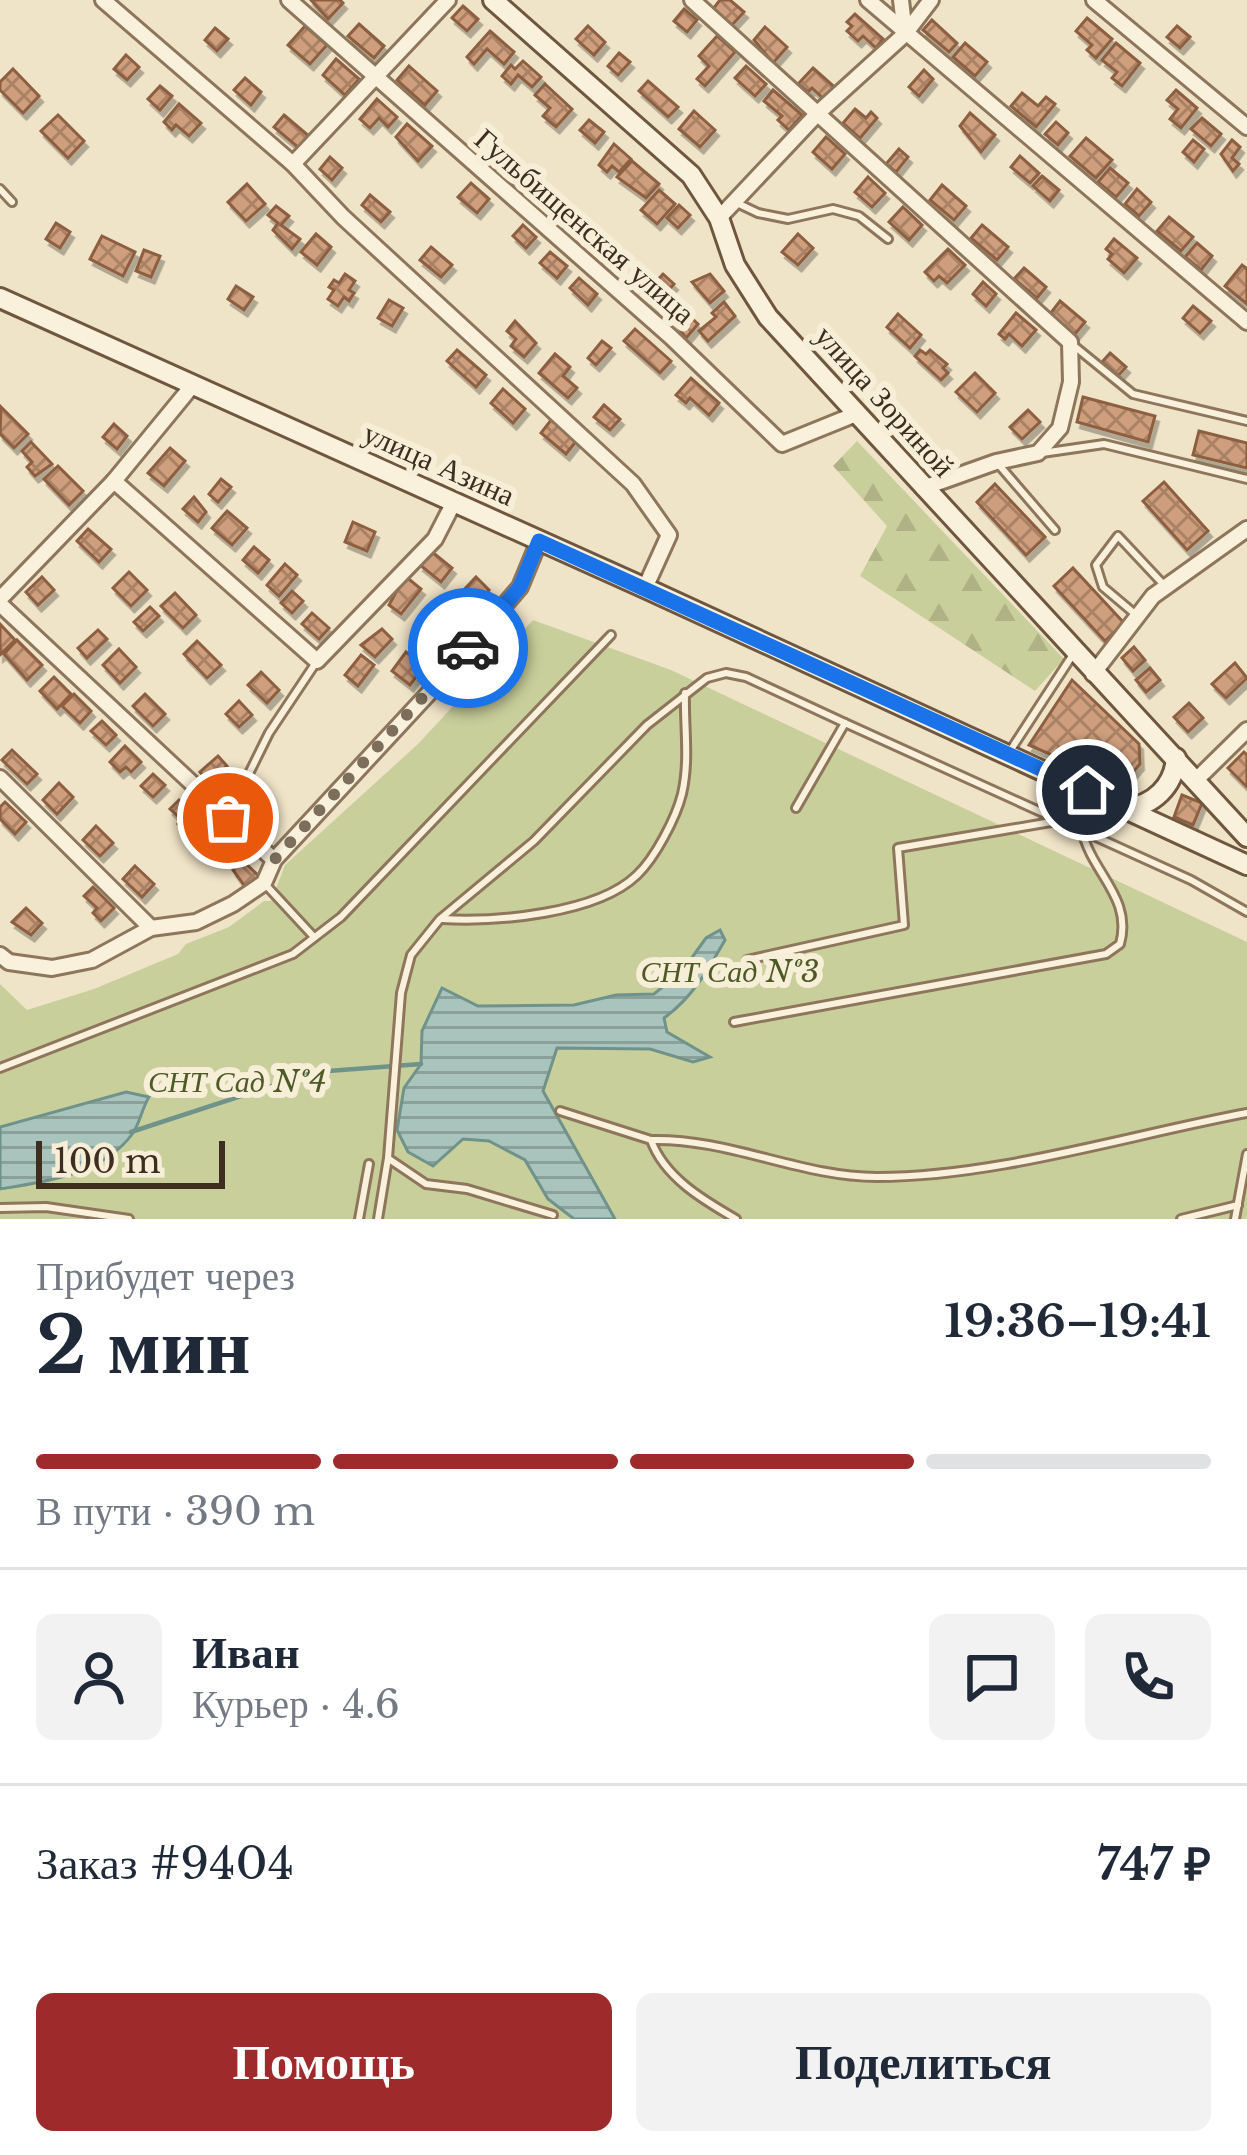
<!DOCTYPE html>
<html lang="ru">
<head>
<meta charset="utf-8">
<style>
	:root { --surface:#fff; --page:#f2f2f3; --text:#1f2937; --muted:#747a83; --line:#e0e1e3; --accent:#9e2a2b }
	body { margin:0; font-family:"Libre Baskerville",serif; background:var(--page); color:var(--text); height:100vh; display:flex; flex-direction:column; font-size:45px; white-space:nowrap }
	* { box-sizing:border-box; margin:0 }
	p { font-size:39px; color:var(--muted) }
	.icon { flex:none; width:66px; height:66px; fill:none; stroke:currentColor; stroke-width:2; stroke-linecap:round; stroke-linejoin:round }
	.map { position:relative; height:1219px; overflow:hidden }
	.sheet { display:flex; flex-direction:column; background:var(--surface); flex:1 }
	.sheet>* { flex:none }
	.scale { position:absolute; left:36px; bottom:30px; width:189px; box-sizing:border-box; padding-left:12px; border:6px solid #3d2e20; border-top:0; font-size:33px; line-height:42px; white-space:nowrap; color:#3d2e20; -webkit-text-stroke:9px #f7eed8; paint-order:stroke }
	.pin { position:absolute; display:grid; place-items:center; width:102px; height:102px; color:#fff; margin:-51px; border:6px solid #fff; border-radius:50%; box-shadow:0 3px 12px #0007 }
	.courier { position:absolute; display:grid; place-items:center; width:120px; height:120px; margin:-60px; border:9px solid #1a73e8; border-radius:50%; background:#fff; color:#222; box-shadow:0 3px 15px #0007 }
	.headline em { font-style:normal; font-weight:700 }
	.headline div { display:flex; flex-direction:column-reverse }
	.headline { display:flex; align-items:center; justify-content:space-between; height:204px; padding:0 36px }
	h1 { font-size:78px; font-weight:700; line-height:90px }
	.bar { display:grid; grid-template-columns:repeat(4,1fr); gap:18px 12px; align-content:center; height:144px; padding:0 36px }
	.bar i { height:15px; border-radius:9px; background:var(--line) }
	.bar .on { background:var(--accent) }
	.bar p { grid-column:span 4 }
	.line { display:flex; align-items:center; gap:30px; padding:0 36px; border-top:3px solid var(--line) }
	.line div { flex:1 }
	.round { display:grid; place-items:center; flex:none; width:126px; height:126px; border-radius:18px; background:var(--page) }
	.action { display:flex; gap:24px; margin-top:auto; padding:24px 36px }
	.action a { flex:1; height:138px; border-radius:18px; background:var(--accent); color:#fff; font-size:48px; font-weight:700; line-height:138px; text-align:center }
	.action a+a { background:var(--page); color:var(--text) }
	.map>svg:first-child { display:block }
	.green { fill:#c9cf9b }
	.forest { fill:url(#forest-firs) }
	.water { fill:url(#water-rules); stroke:#6f938a; stroke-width:3 }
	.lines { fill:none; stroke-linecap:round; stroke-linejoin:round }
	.stream { stroke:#6f938a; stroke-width:4.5 }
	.building { fill:url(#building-cross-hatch); stroke:#8d5f41; stroke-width:3; filter:url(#shadow) }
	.service-casing { stroke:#8d765c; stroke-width:12 }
	.minor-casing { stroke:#8d765c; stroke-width:20 }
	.secondary-casing { stroke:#6f573f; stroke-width:24 }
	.service { stroke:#faf1dc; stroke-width:6 }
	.minor { stroke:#faf1dc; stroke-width:14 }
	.secondary { stroke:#faf1dc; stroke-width:18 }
	.done { stroke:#7c6e5b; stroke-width:12; stroke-dasharray:0 21.6 }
	.route { stroke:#1a73e8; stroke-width:15 }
	.labels { text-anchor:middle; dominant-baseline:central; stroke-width:12; stroke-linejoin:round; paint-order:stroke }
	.street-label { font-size:30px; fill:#3d2e20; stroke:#f7eed8 }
	.park-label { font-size:30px; font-style:italic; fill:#4d5a26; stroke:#f7eed8 }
</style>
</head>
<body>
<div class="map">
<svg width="1247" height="1219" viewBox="0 0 1247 1219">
	<defs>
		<pattern id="forest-firs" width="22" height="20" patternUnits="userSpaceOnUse" patternTransform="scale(3)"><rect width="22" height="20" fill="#c9cf9b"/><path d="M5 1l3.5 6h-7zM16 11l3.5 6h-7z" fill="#aeb285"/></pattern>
		<pattern id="water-rules" width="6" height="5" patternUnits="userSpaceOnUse" patternTransform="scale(3)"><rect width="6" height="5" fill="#a9c4bc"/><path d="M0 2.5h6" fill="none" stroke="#8ba098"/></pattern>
		<pattern id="building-cross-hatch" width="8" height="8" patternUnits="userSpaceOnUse" patternTransform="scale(3)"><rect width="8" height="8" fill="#cf9f7d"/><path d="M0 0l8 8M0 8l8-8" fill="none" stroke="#a98266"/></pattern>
		<filter id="shadow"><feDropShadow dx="3.5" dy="6" stdDeviation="0" flood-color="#0004"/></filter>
	</defs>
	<rect width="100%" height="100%" fill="#f0e4c8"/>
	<polygon class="green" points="533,620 671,670 1247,942 1247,1219 0,1219 0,984 27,1010 94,989 178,954 186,944 229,927 264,901 271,901 285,865 418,744"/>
	<polygon class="forest" points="857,441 1064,659 1035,691 860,576 887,526 833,466"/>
	<g class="water">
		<path d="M 720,930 L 725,940 C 708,970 692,998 664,1018 L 667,1032 L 710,1057 L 693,1062 L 650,1049 L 557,1048 L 543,1091 L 615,1219 L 574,1219 L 548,1199 L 525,1160 L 489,1141 L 463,1139 L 433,1166 L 408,1152 L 397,1130 L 404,1088 L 421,1064 L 422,1031 L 442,988 L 478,1006 L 574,1005 L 616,995 L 654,994 L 683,970 L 706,938 Z"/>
		<path d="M 126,1092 L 149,1097 C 142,1108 140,1123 133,1133 C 104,1174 45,1182 0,1189 L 0,1127 Z"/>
	</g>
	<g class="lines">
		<polyline class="stream" points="131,1132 315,1072 421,1064"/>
	</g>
	<g class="building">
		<polygon points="311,0 340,0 343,3 328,19"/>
		<polygon points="720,0 730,0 744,12 732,25 713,9"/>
		<polygon points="463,6 478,19 467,31 452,18"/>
		<polygon points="684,9 697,20 687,32 674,21"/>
		<polygon points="855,14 883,39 876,48 863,36 858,41 847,31 852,26 847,22"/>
		<polygon points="1087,18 1112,39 1096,58 1087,50 1092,45 1076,31"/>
		<polygon points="932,20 957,43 949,52 923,30"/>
		<polygon points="359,24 384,46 374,58 348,36"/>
		<polygon points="305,26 327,45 310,64 288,45"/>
		<polygon points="588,26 605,42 594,55 576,39"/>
		<polygon points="1177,26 1190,37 1180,48 1167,37"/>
		<polygon points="765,27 787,47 773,63 754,40"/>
		<polygon points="215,28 228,39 217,51 205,40"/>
		<polygon points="490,31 514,52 504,64 487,49 474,64 467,57"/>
		<polygon points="717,36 735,52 705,86 697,79 709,66 699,56"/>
		<polygon points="965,43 987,62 975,76 953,57"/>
		<polygon points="1116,43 1140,63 1122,86 1112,78 1117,72 1102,60"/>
		<polygon points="619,53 630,62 618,75 608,66"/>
		<polygon points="126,55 139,67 127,80 114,69"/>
		<polygon points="336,59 359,79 345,95 323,75"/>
		<polygon points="523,61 541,77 532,87 518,75 511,84 502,76 511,65 515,69"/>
		<polygon points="409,66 437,91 425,105 397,80"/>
		<polygon points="746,66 766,84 755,96 735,78"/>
		<polygon points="813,68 838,90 827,102 812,88 808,92 798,84"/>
		<polygon points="13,69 39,96 23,113 0,90 0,82"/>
		<polygon points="924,70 933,79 919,96 909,87"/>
		<polygon points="245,78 261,92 251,105 234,90"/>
		<polygon points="648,81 678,107 668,117 639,91"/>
		<polygon points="545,84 572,109 556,127 543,116 550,108 535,95"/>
		<polygon points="160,86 172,96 160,110 148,99"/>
		<polygon points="773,90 802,115 789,130 778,120 782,116 764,101"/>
		<polygon points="1176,90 1197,108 1181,128 1170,119 1178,109 1167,100"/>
		<polygon points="1022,93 1038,106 1046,97 1055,104 1036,127 1011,106"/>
		<polygon points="377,99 397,117 388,127 379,118 370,128 360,119"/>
		<polygon points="179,104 201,123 189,136 176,125 172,130 164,122"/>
		<polygon points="855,109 866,118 871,112 877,118 860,138 843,123"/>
		<polygon points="694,111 715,130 700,147 679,129"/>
		<polygon points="970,113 995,135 981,152 960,126"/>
		<polygon points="58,115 84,141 68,158 41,131"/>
		<polygon points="284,115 310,137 300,149 274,127"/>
		<polygon points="1202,118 1221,134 1211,146 1191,129"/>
		<polygon points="589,120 604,132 595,143 580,130"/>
		<polygon points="1056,122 1068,133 1058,145 1045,134"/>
		<polygon points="407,124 432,146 418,161 396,137"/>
		<polygon points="826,137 845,154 832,169 813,152"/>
		<polygon points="1086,138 1112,160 1096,178 1070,156"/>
		<polygon points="1193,140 1204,149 1194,162 1183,152"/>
		<polygon points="1232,140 1240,147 1232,158 1239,164 1233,171 1221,154"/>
		<polygon points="614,144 631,159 619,172 612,166 607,172 599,165"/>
		<polygon points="899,149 908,157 896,172 886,164"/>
		<polygon points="507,153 535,177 524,190 508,176 504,181 492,170"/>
		<polygon points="1020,156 1039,173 1030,183 1011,167"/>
		<polygon points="330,157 342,168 332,180 320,169"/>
		<polygon points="632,161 659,184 646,198 617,177"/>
		<polygon points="1110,168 1128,183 1116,197 1098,182"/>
		<polygon points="1042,176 1059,190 1050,201 1033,186"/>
		<polygon points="868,177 885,193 872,207 855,192"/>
		<polygon points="471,183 489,199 477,213 458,197"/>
		<polygon points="247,184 265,204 246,221 228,202"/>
		<polygon points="942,185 966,206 954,220 930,200"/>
		<polygon points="1137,189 1151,202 1139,216 1125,204"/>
		<polygon points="659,190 675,204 657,224 641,210"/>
		<polygon points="370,195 390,212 381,222 362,205"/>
		<polygon points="556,199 574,215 564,227 546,211"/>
		<polygon points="679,205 690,215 678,228 667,218"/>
		<polygon points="276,206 289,216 281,225 300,239 292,249 273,230 278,223 268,215"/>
		<polygon points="903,207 922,225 909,240 889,222"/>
		<polygon points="1169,217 1193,237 1181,251 1157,231"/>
		<polygon points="56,223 70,232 60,248 46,239"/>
		<polygon points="523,225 536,237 526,248 513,236"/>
		<polygon points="982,225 1008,247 997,260 971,238"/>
		<polygon points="316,234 331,247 317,265 301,252"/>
		<polygon points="798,234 813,248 798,265 782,252"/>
		<polygon points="102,236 135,252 123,276 90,259"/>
		<polygon points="1114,239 1137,258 1124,273 1108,259 1112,254 1106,249"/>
		<polygon points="610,240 620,249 608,263 597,254"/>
		<polygon points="1197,243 1212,256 1201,270 1185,257"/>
		<polygon points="431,247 452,265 441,277 420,260"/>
		<polygon points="948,249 965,265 947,283 939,276 934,281 925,272"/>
		<polygon points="144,250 160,256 151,277 136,271"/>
		<polygon points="550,252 567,266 557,278 540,263"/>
		<polygon points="1242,265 1247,269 1247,304 1225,286"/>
		<polygon points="1024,268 1046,287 1037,298 1014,279"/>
		<polygon points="345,274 355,281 349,290 354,293 349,301 344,297 338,306 328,299 334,290 329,287 334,280 339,283"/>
		<polygon points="663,274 674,284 655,305 637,288 645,280 652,286"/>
		<polygon points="710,274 724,291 710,303 692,282"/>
		<polygon points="579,278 597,294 588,305 570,288"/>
		<polygon points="983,282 996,294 986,306 973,294"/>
		<polygon points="236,286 253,297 244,310 228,299"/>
		<polygon points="389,300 403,308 392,326 378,318"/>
		<polygon points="1060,301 1085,322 1074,335 1050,314"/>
		<polygon points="724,302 735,316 708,341 699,331 716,317 712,313"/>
		<polygon points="1193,306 1211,321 1200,333 1183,318"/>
		<polygon points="682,309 698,324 686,338 673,319"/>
		<polygon points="1016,313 1036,330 1022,346 1009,334 1005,339 999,334"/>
		<polygon points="898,314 921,335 910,348 887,327"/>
		<polygon points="515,321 536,343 524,357 511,346 516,339 507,331"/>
		<polygon points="635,329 671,361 660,373 624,341"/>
		<polygon points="602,341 611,348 596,365 588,358"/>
		<polygon points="457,350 486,375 476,387 447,361"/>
		<polygon points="920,350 926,354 930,350 947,364 943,368 948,373 941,380 915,356"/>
		<polygon points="1110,353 1126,367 1118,376 1102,362"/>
		<polygon points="555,354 570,367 563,376 577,388 568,398 539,373"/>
		<polygon points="975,373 995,393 977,412 956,392"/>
		<polygon points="691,378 719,403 709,415 690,398 686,403 676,395"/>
		<polygon points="503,389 525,409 513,423 491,403"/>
		<polygon points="1083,397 1155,416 1148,442 1077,422"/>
		<polygon points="604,405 620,419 610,430 594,417"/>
		<polygon points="1,407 28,434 14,448 0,434"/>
		<polygon points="1028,410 1040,422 1022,439 1010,427"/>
		<polygon points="551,420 577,440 566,454 541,433"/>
		<polygon points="114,424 127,436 117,449 103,437"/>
		<polygon points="1199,431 1247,443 1247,468 1193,455"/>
		<polygon points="31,442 52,464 35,476 27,467 32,462 22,451"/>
		<polygon points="170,448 185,461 164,486 148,473"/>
		<polygon points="58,466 83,491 69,505 44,479"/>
		<polygon points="221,479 231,487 218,502 209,494"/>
		<polygon points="1164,482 1208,531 1187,550 1143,501"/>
		<polygon points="995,484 1045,537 1026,555 977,502"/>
		<polygon points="194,497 206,512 198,522 183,509"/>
		<polygon points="227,511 247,528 232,545 212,528"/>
		<polygon points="353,522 375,532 367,551 345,542"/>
		<polygon points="88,529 111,549 99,562 77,541"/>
		<polygon points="254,547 269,560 258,573 243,560"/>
		<polygon points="431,551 452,568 441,582 420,565"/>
		<polygon points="285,564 297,575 279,596 267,585"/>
		<polygon points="1073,568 1124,623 1105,641 1054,586"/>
		<polygon points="129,572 147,590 131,606 113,588"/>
		<polygon points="405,576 421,589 401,614 389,605"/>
		<polygon points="42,577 54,590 38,605 26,592"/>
		<polygon points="476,577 489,590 474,606 461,593"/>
		<polygon points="292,591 303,601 292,613 281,603"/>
		<polygon points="175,593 196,615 183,628 161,606"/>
		<polygon points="150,607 159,616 143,631 134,622"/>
		<polygon points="312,613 329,628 319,639 302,624"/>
		<polygon points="0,624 15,640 0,655"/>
		<polygon points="435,625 450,635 442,646 427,636"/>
		<polygon points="382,629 392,639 375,657 361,645"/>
		<polygon points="98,630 107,639 87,658 78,648"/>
		<polygon points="17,640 42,665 27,680 4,654"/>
		<polygon points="197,641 221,665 207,678 184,654"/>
		<polygon points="1134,647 1145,660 1133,671 1122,658"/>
		<polygon points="119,649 136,667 120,683 103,665"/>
		<polygon points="406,652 424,666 410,685 392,671"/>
		<polygon points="361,655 374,665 358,686 345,675"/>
		<polygon points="1235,663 1247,678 1226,698 1212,684"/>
		<polygon points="1150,668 1160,680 1146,692 1136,680"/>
		<polygon points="261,672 279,690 267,703 248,685"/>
		<polygon points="54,677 71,694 57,709 40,691"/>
		<polygon points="1072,680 1139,744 1140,764 1127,779 1107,779 1029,745"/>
		<polygon points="74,694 91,711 80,723 62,706"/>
		<polygon points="145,694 165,714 153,726 133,706"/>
		<polygon points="239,701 252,715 239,727 226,714"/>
		<polygon points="1189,703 1203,718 1188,732 1174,717"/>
		<polygon points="102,721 116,735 106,745 91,731"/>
		<polygon points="125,746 141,762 131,772 126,767 120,772 110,762"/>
		<polygon points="12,750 37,774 27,784 2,760"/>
		<polygon points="1244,752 1247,755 1247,787 1228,768"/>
		<polygon points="218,756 227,766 208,782 200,772"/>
		<polygon points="153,774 165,785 153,797 141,786"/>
		<polygon points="59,783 73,797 57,814 43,800"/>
		<polygon points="1182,795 1202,803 1193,825 1174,817"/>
		<polygon points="179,800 200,821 187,834 178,824 182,820 170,809"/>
		<polygon points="5,802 26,822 15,834 0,819 0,807"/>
		<polygon points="96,826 113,843 100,856 83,840"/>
		<polygon points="210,827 222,839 210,851 198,839"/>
		<polygon points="242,860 262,879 249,892 233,870"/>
		<polygon points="135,866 154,884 142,897 123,879"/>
		<polygon points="93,887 114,908 101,921 93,913 97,908 84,896"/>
		<polygon points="26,908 42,923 31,935 12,922"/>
	</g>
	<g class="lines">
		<g class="service-casing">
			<g id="service">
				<polyline points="0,189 12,202"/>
				<polyline points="737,203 758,213 788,219 833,209 859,216 888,239"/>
				<polyline points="1073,345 1133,394 1247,421"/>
				<polyline points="1042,453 1104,444 1247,479"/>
				<polyline points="999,465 1055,530"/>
				<polyline points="1135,614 1103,587 1096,565 1118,536 1163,584"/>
				<polyline points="1010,751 1072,656"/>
				<polyline points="796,808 845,723 1191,880 1247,912"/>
				<polyline points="229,814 269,733 317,661"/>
				<polyline points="264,883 314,937"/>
				<path d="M 442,919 C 496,922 597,914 637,875 C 655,858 676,818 682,794 C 690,759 684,728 685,693"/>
				<polyline points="747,960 904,925 898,848 1057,821"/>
				<path d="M 734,1022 L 1106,954 L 1120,944 C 1133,897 1091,873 1082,830"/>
				<polyline points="0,1068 293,954 341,917 611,635"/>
				<path d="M 560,1111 L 651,1140 C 664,1177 703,1200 736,1219"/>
				<path d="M 651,1140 C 729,1138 800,1177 877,1177 C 996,1177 1129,1135 1247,1113"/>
				<polyline points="389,1159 426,1184 467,1189 553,1215"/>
				<polyline points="0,1208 46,1207 129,1219"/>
				<polyline points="359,1219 369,1164"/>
				<polyline points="378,1219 388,1158 401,993 411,955 440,919 534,841 647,725 707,678 726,673 746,677 845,723"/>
				<polyline points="1181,1219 1238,1205"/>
				<polyline points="1235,1219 1247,1154"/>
			</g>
		</g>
		<g class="minor-casing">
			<g id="minor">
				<polyline points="103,0 293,164 343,217 633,484 669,535 645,588"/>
				<polyline points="289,0 671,337 782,444 856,414"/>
				<polyline points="692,0 1070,342 1071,382 1060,428 1038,453 996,462 923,488"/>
				<polyline points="868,0 1247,322"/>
				<polyline points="901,0 905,34"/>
				<polyline points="1094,0 1247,127"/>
				<polyline points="293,164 448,0"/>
				<polyline points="719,218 819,112 905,34 931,0"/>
				<polyline points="114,481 317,661 435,539 453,504"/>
				<polyline points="0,599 114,481 192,386"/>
				<polyline points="0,604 274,860"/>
				<polyline points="1093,674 1153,596 1247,529"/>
				<polyline points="0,778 151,928"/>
				<polyline points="1196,780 1247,730"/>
				<polyline points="0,955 9,962 52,968 92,960 151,928 196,922 233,904 264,883 274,860 442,679 520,587 539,541"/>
			</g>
		</g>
		<g class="secondary-casing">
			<g id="secondary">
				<polyline points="493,0 691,175 719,218 735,265 768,317 1247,837"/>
				<polyline points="0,298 645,588 1247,865"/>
				<path d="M 1126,808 C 1153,806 1174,786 1176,758"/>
			</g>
		</g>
		<use href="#service" class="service"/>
		<use href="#minor" class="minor"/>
		<use href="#secondary" class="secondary"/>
	</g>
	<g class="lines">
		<polyline class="done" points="228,818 274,860 468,648"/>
		<polyline class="route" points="468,648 520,587 539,541 1087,790"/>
	</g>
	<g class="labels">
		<g class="street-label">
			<text transform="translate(585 226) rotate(41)">Гульбищенская улица</text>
			<text transform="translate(885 401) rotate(48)">улица Зориной</text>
			<text transform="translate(439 464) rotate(24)">улица Азина</text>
		</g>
		<g class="park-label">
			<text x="730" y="971">СНТ Сад №3</text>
			<text x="237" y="1081">СНТ Сад №4</text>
		</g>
	</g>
</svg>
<div class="scale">100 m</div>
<div class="pin" style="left:228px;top:818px;background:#ea580c"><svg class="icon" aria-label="bag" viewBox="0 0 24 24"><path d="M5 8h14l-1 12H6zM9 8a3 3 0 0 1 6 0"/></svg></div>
<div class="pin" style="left:1087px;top:790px;background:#1f2937"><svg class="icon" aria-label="home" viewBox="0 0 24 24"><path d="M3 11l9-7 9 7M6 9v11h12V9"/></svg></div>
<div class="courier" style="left:468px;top:648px"><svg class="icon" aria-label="car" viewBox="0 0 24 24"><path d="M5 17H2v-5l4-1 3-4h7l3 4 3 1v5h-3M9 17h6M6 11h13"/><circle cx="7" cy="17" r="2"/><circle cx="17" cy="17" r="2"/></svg></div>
</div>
<section class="sheet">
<div class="headline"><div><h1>2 мин</h1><p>Прибудет через</p></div><em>19:36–19:41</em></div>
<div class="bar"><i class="on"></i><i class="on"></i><i class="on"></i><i></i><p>В пути · 390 m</p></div>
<div class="line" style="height:216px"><a class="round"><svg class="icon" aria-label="person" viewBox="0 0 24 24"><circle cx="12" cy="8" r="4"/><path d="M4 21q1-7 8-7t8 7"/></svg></a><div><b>Иван</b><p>Курьер · 4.6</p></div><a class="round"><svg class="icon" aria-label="chat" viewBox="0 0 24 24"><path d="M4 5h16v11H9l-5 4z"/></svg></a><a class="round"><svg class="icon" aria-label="phone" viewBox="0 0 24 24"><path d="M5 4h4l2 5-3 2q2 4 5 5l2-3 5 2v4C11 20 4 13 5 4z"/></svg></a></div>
<div class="line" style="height:156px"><div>Заказ #9404</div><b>747 ₽</b></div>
<div class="action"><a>Помощь</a><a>Поделиться</a></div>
</section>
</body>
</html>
